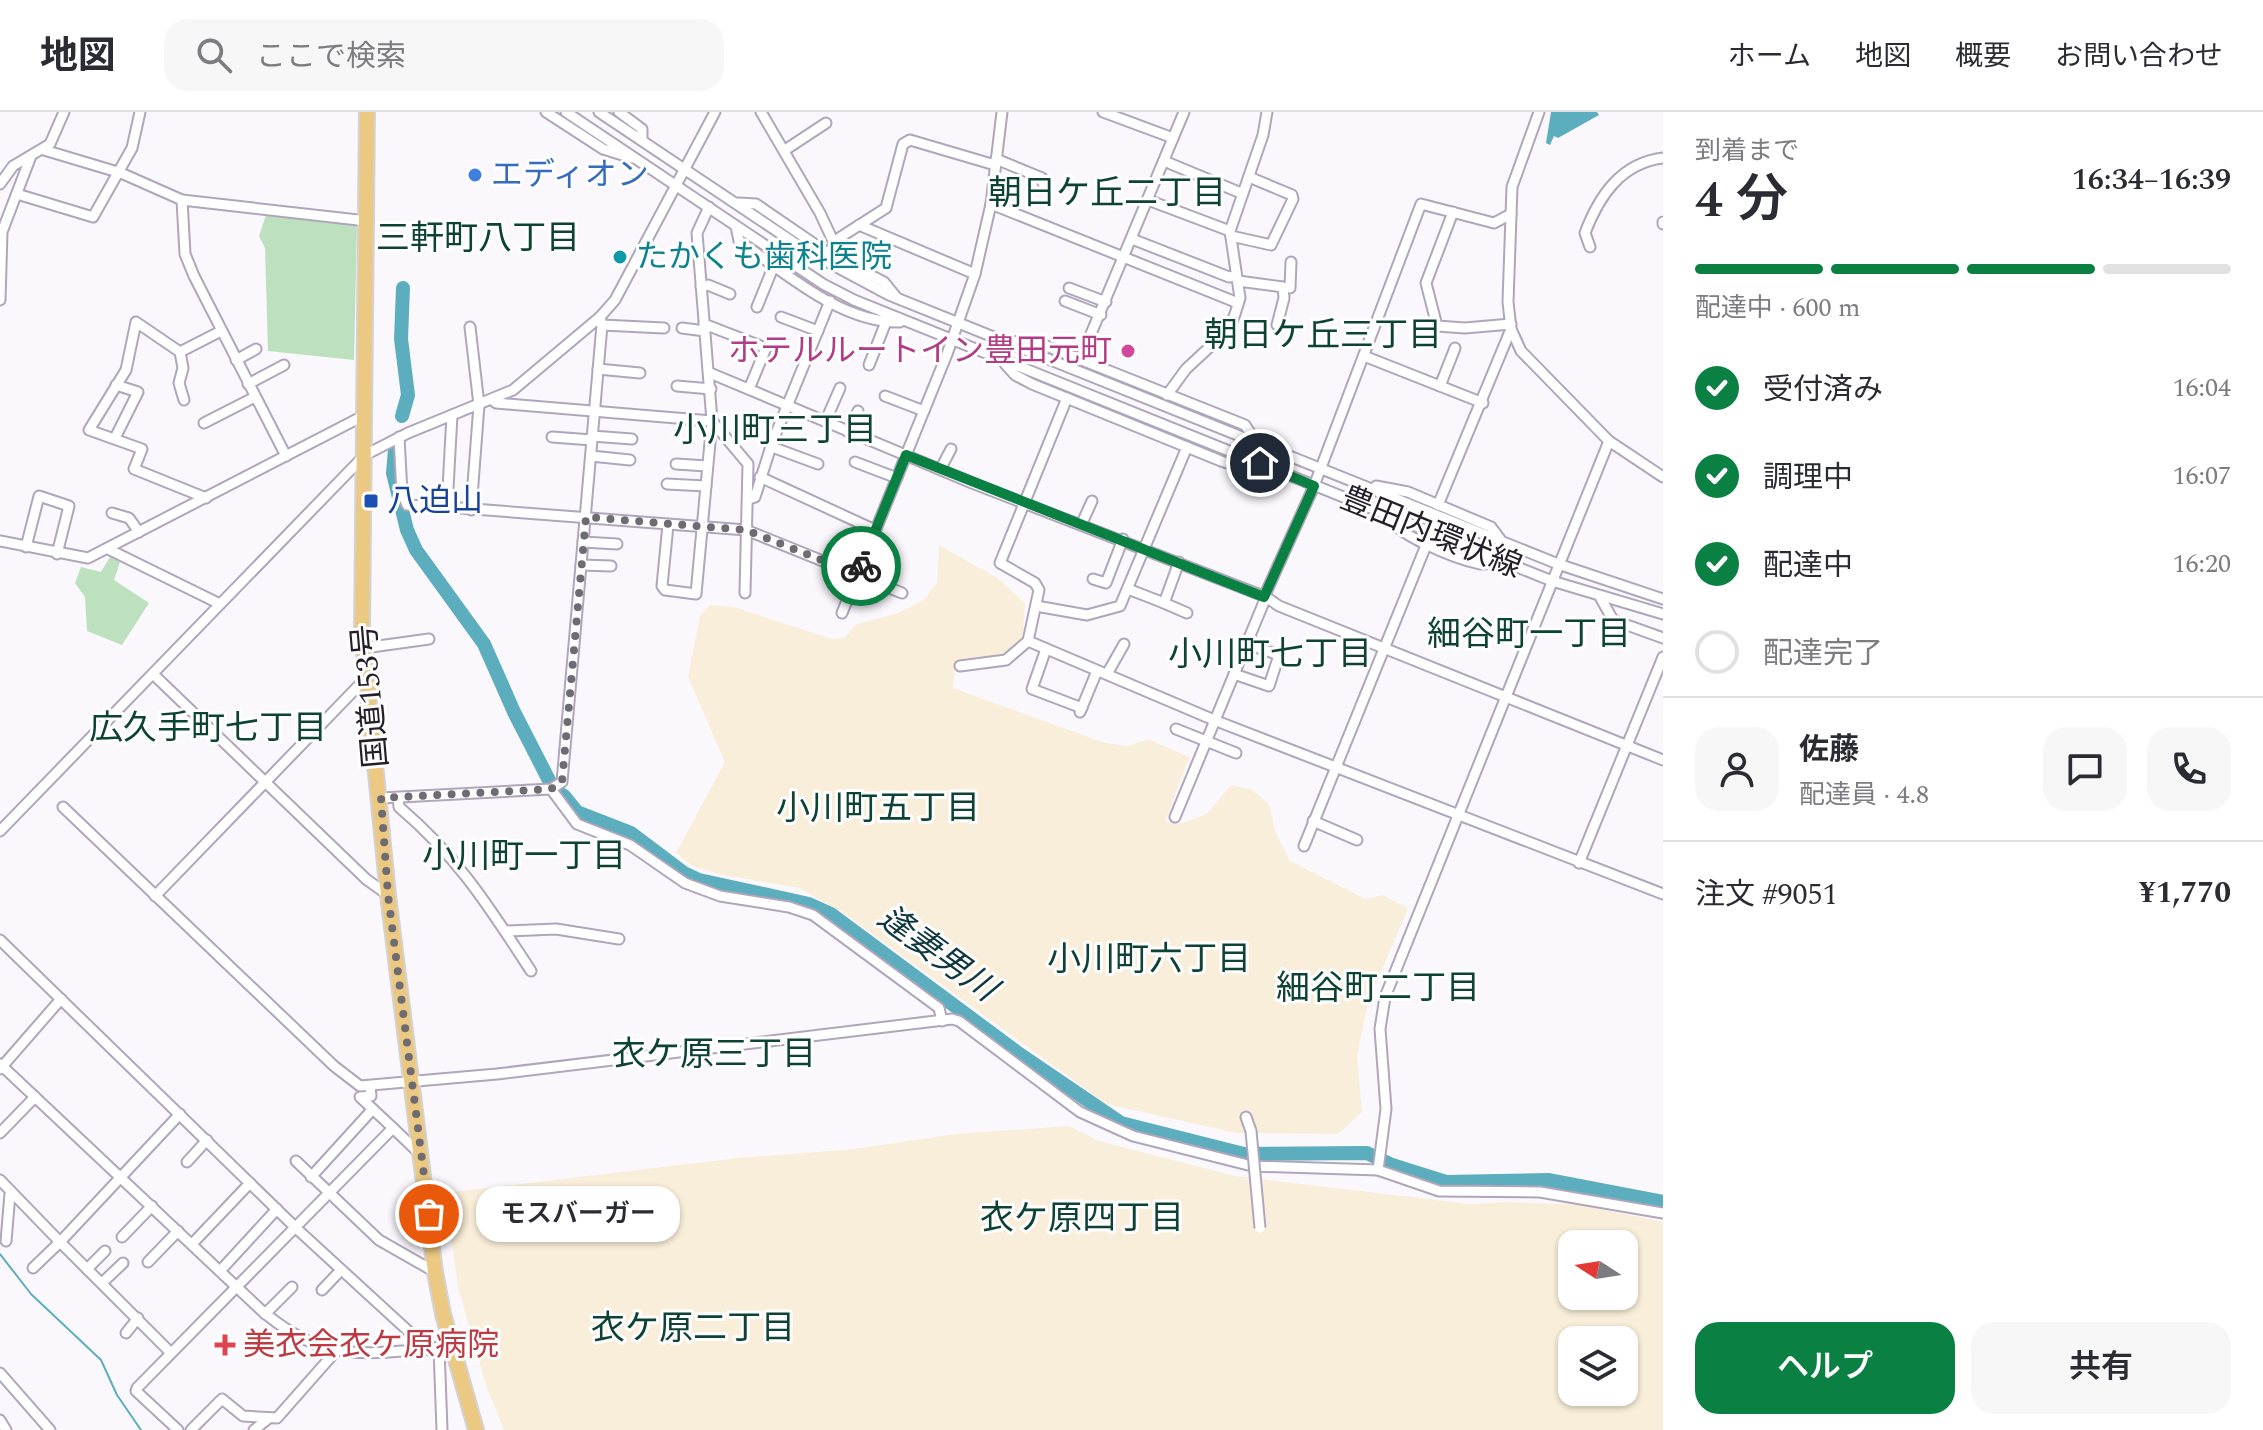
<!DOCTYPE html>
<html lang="ja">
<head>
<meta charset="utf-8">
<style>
	:root { --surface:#fff; --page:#f7f7f7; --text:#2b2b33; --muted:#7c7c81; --line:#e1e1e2; --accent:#0b8043 }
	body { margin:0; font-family:Spectral,"Noto Sans JP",serif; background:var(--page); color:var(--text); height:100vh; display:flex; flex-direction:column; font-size:30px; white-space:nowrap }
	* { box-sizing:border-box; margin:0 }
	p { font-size:26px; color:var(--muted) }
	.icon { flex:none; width:44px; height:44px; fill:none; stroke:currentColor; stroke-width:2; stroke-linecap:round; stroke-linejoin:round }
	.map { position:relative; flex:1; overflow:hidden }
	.drawer { display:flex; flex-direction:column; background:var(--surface); width:600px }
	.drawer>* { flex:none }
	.needle { width:52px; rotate:282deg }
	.fabs { position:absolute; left:1558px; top:1118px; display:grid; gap:16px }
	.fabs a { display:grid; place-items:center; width:80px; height:80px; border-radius:16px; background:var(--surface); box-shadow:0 2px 6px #0004; font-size:40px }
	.pin { position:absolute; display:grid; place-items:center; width:68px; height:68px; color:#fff; margin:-34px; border:4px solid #fff; border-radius:50%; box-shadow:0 2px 8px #0007 }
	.courier { position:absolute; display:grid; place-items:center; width:80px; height:80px; margin:-40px; border:6px solid #0b8043; border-radius:50%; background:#fff; color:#222; box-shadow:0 2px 10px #0007 }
	.bubble { position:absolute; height:56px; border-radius:24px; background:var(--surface); box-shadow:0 2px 6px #0004; font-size:26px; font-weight:600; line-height:56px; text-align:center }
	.summary em { font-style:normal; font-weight:600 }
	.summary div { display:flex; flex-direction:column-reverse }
	.summary { display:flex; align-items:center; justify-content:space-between; height:136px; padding:0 32px }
	h1 { font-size:52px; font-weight:600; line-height:60px }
	.bar { display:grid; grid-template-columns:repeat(4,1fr); gap:12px 8px; align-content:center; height:96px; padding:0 32px }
	.bar i { height:10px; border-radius:6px; background:var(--line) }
	.bar .on { background:var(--accent) }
	.bar p { grid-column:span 4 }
	.line { display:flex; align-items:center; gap:20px; padding:0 32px; border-top:2px solid var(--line) }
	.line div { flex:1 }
	.round { display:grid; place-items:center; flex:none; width:84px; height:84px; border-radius:24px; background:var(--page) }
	ol { padding:0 32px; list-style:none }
	li { display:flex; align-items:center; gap:24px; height:88px }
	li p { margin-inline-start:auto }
	li .icon { padding:8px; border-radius:50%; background:var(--accent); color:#fff; stroke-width:4 }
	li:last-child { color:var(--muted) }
	li i { width:44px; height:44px; border:4px solid var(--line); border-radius:50% }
	.cta { display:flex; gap:16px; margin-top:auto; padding:16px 32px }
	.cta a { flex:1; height:92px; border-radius:24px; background:var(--accent); color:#fff; font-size:32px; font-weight:600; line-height:92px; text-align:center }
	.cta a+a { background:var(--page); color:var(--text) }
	header { display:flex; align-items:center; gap:48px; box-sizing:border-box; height:112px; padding:0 40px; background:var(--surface); border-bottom:2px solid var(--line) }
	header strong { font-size:38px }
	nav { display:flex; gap:44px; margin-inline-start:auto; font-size:28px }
	.search { width:560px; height:72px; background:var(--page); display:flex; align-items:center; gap:20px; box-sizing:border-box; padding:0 28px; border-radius:24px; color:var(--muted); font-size:30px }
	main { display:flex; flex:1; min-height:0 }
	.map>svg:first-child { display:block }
	.industrial { fill:#f9eed9; fill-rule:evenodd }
	.green { fill:#bde0be }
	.water { fill:#5caebf }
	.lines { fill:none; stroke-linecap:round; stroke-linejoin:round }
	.stream { stroke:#5caebf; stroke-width:2 }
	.river { stroke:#5caebf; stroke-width:14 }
	.minor-casing { stroke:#b0a6bc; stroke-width:13 }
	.highway-casing { stroke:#d3d2d4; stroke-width:18 }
	.minor { stroke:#fff; stroke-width:9 }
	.highway { stroke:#ebc983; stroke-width:14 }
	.minor-bridge-casing { stroke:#b0a6bc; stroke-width:13; stroke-linecap:butt }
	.minor-bridge { stroke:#fff; stroke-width:9 }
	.done { stroke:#6f6b73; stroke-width:8; stroke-dasharray:0 14.4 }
	.route { stroke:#0b8043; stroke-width:10 }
	.shop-dot { fill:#3f7fe0; stroke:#fff; stroke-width:3 }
	.culture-dot { fill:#0f9aa8; stroke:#fff; stroke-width:3 }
	.hotel-dot { fill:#d1479c; stroke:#fff; stroke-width:3 }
	.transit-dot { fill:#1a4fb4; stroke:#fff; stroke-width:3 }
	.health-dot { fill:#e0444e; stroke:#fff; stroke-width:3 }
	.labels { text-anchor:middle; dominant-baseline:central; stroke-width:6; stroke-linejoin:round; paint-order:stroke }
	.shop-label { font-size:32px; fill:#366cbe; stroke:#fff; text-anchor:start }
	.culture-label { font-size:32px; fill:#0d838f; stroke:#fff; text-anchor:start }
	.hotel-label { font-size:32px; fill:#b23c85; stroke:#fff; text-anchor:end }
	.transit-label { font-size:32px; fill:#164399; stroke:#fff; text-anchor:start }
	.street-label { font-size:32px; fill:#241f28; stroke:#fff }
	.health-label { font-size:32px; fill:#be3a42; stroke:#fff; text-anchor:start }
	.neighbourhood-label { font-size:34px; fill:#0d4234; stroke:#fff }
	.water-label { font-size:34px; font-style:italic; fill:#10383f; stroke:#fff }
</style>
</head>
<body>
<header>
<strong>地図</strong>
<div class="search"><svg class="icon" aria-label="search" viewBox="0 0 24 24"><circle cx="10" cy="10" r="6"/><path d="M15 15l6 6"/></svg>ここで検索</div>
<nav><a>ホーム</a><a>地図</a><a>概要</a><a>お問い合わせ</a></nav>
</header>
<main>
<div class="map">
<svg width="1663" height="1318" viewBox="0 0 1663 1318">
	<rect width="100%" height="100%" fill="#faf8fd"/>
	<g class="industrial">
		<polygon points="939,433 999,467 1025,492 1022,531 995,549 955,555 953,576 1105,631 1128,634 1148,627 1189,645 1165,710 1183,711 1208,701 1231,673 1252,678 1269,692 1275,719 1290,749 1366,787 1382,783 1408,796 1368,891 1357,943 1362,1000 1338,1022 1237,1021 1106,992 842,800 799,776 719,762 693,754 676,741 725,650 688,565 700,504 710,493 734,495 832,527 845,526 855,513 898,501 924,488 937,471"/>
		<path d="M 1069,1014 L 1099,1029 L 1235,1064 L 1469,1092 L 1509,1090 L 1581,1093 L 1663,1110 L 1663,1318 L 504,1318 L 486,1273 L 458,1175 L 445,1081 L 738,1046 L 855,1037 L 956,1022 ZM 1572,1132 L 1624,1132 L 1624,1184 L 1572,1184 ZM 1572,1228 L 1624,1228 L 1624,1280 L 1572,1280 Z"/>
	</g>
	<g class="green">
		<polygon points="266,103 357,111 354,248 268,239 265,136 259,124"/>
		<polygon points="110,445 120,450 114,468 149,491 122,533 87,519 85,485 75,471 81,455 101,460"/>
	</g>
	<polygon class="water" points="1551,0 1597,0 1599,3 1558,26 1554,24 1550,33 1546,31"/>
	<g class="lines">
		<polyline class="stream" points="0,1142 31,1182 101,1248 117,1283 141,1318"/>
		<g class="river">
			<polyline points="402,304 408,283 401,227 403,176"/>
			<polyline points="395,337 393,361 407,418 416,438 484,532 514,600 554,678 564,684 577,700 631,721 684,761 699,768 809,792 831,802 1018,941 1121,1011 1244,1042 1367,1041 1392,1053 1446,1070 1548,1068 1663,1090"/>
		</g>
		<g class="minor-casing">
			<g id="minor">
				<polyline points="546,0 603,37 632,46"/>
				<polyline points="566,0 823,172 854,188 1552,469 1663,502"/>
				<polyline points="599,0 805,138 889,183 1558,452 1663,487"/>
				<polyline points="619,0 642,17 642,28"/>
				<polyline points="761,0 820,101 834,131"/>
				<polyline points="1103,0 1173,26"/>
				<polyline points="1539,0 1512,75 1508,190 1511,217 1521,239 1609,329 1663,365"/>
				<polyline points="44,38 121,61 182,88 367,109"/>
				<polyline points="785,38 826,11"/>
				<polyline points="996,47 1042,66 1043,71"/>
				<polyline points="1164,49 1241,81"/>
				<polyline points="0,72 13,54 50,32 64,0"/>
				<polyline points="17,82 93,105 132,36 140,0"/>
				<polyline points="182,88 185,142 194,164 286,344"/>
				<polyline points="1148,88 1230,119"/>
				<polyline points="738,91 756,92 829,142 884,170 897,186"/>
				<polyline points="991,92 1238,191"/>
				<polyline points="1453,100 1426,171 1437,214 1465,216 1511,212"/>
				<polyline points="1663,110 1663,112"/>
				<polyline points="859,113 975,162"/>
				<path d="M 736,114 L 739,129 C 786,161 841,211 900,210"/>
				<polyline points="1231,124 1271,133 1293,87 1292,83 1249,65"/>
				<polyline points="1132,127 1229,165 1236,164"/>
				<path d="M 1590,135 L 1585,121 C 1599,84 1621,51 1663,46"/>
				<polyline points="829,142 836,128 886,96 903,32 910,28 995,53"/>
				<polyline points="1238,169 1283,175 1284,186 1277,213"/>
				<polyline points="701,175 708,173 730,182"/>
				<polyline points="1069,176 1106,190"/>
				<polyline points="1290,176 1291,150"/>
				<polyline points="0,188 2,120 31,44"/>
				<polyline points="1065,189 1101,203"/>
				<polyline points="757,195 774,153"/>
				<polyline points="781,205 818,219"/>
				<polyline points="704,212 766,236 749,277"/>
				<polyline points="602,213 664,216"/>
				<polyline points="470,215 479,293 471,398"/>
				<polyline points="682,216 705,219"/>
				<polyline points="1008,230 1034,229 1245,313 1256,330"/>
				<polyline points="180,240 221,219"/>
				<polyline points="1364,244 1483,291"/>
				<polyline points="236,248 256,237"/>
				<polyline points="1080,248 1184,0"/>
				<polyline points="1005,252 1015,263 1032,272 1221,349 1249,358 1260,351"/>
				<polyline points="869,253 886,210"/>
				<polyline points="598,257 640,261"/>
				<polyline points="710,261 972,371 1266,485"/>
				<polyline points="248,272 284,253"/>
				<polyline points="677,274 711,277"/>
				<polyline points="1440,274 1455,236"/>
				<polyline points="1167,283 1186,257 1229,217 1235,202 1240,186 1230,119 1263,23 1267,0"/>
				<polyline points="885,284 924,299"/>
				<polyline points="1067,286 1000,451 1035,471 1039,478 1028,529 1214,608 1663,782"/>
				<polyline points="184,288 179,271 183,256 180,240 136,210 126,258 89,318 142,337 134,357 206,386"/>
				<polyline points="492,288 496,291 712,309 748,352 745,481"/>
				<polyline points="452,303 447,395 746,418 902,481"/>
				<polyline points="826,308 840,276"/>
				<polyline points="204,311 255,285"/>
				<polyline points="848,320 858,299"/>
				<polyline points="592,324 632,327"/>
				<polyline points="399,325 402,381 407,393 447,395"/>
				<polyline points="552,325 592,328"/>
				<polyline points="115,326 138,280 116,273"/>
				<polyline points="772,335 818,352"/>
				<polyline points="591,344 630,348"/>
				<polyline points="855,350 897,366"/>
				<polyline points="676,352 707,354"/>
				<polyline points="941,356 951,337"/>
				<polyline points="760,365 875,418"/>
				<polyline points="667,372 706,374"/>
				<polyline points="1376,374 1408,380 1491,415 1500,427"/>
				<polyline points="749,387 755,385 772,331 830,189"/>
				<polyline points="1438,393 1511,217"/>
				<polyline points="112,401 129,406 139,420"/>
				<path d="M 1386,403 C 1396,423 1456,447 1480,452 C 1485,453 1492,450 1498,448"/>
				<polyline points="1082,411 1092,389"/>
				<polyline points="668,413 662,474 665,478 696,482 712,309 697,121 709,95"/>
				<polyline points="0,429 88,446 365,303"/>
				<polyline points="583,430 617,432"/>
				<polyline points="26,435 39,384 69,394 57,442"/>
				<polyline points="108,437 220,492"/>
				<polyline points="581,453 611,454"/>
				<polyline points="1093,467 1106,471 1123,427"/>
				<polyline points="1128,477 1164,491 1179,450"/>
				<polyline points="1264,485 1314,374 1421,92 1494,111 1511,102"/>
				<polyline points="1266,485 1279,494 1663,648"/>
				<polyline points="1600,485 1613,508 1663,526"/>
				<polyline points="1164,491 1187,501"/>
				<polyline points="1036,494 1087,503 1120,494 1187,335"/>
				<polyline points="842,501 947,242 975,162 991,92 1002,0"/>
				<polyline points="364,536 429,527"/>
				<polyline points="1046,537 1032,577 1082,596"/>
				<polyline points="960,554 1006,548 1028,529"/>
				<polyline points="153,562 366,767 388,783"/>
				<polyline points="1107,562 1124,532"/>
				<polyline points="1234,562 1269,574 1279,543 1247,532"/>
				<polyline points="1080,600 1097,559"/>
				<polyline points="1176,617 1236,641"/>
				<polyline points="551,677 577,712 630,733 685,771 720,784 789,795 813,803 939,896 942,909"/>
				<polyline points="381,686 551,677 562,670 602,213 600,205"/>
				<path d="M 398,686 L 399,695 C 458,745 489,795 531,859"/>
				<polyline points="63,695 334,954 360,974 497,962 952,907 959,909 1080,1000 1133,1024 1252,1054 1378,1058 1439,1079 1540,1080 1663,1101"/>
				<polyline points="1175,705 1266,485"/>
				<polyline points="1313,709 1357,728"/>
				<polyline points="0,719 365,343 408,321 513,278 600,205 615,188 715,0"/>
				<polyline points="1304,734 1427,431"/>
				<polyline points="1579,751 1663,545"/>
				<polyline points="155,784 366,566"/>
				<polyline points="505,819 556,817 619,827"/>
				<polyline points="0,828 297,1117 429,1238"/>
				<path d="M 0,952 L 261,1198 C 308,1238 342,1245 402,1239 C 420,1237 434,1240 450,1229"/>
				<polyline points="0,957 61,887"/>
				<polyline points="370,975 371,984 360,985 393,1016"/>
				<polyline points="1246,1005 1251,1019"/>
				<polyline points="0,1021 35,985"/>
				<polyline points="296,1049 379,1128 435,1160"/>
				<polyline points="187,1050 207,1028"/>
				<polyline points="1378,1058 1386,997 1380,917 1385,885 1609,329"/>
				<polyline points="311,1065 372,998"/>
				<polyline points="0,1068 60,1130 180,1002"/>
				<polyline points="122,1125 152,1094"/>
				<polyline points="6,1129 10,1082"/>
				<polyline points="192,1132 250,1071"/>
				<polyline points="148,1150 178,1119"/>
				<polyline points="33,1156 60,1130 171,1241"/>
				<polyline points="87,1157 105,1139"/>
				<polyline points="220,1159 277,1097"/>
				<polyline points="102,1171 123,1151"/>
				<polyline points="322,1178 341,1158"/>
				<polyline points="265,1202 292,1175"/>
				<polyline points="126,1221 138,1206"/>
				<polyline points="439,1236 442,1318"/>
				<polyline points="0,1261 50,1318"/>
				<polyline points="137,1276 393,1016 420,1042"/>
				<polyline points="136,1279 178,1318"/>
				<polyline points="0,1308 6,1318"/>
				<polyline points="191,1318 222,1287 243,1304 277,1306 336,1239"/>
				<polyline points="254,1318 269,1306"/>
			</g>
		</g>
		<g class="highway-casing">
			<polyline id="highway" points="367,0 362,520 388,783 435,1160 443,1202 476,1318"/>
		</g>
		<use href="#minor" class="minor"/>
		<use href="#highway" class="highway"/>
		<g class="minor-bridge-casing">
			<polyline id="minor-bridge" points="1251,1019 1260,1116"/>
		</g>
		<use href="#minor-bridge" class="minor-bridge"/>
	</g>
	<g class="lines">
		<polyline class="done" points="429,1102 388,783 381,686 551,677 562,670 586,405 746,418 857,462 861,454"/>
		<polyline class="route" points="861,454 906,343 1264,485 1314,374 1260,351"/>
	</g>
	<circle class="shop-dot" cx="475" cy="63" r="8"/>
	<circle class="culture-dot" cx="620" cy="145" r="8"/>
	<circle class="hotel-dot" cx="1128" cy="239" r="8"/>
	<rect class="transit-dot" x="363" y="381" width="16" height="16" rx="4"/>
	<path class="health-dot" d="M221 1221h8v8h8v8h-8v8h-8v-8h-8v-8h8z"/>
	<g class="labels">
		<g class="shop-label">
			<text x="491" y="63">エディオン</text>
		</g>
		<g class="culture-label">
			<text x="636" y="145">たかくも歯科医院</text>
		</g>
		<g class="hotel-label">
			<text x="1112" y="239">ホテルルートイン豊田元町</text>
		</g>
		<g class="transit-label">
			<text x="387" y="389">八迫山</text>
		</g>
		<g class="street-label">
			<text transform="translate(1431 421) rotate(22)">豊田内環状線</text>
			<text transform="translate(371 584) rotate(-95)">国道153号</text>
		</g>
		<g class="health-label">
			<text x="243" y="1233">美衣会衣ケ原病院</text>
		</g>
		<g class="neighbourhood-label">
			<text x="1107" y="82">朝日ケ丘二丁目</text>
			<text x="478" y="127">三軒町八丁目</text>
			<text x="1323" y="224">朝日ケ丘三丁目</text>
			<text x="775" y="319">小川町三丁目</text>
			<text x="1529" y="523">細谷町一丁目</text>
			<text x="1270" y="543">小川町七丁目</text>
			<text x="208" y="617">広久手町七丁目</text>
			<text x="878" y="697">小川町五丁目</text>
			<text x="524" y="745">小川町一丁目</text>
			<text x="1149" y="848">小川町六丁目</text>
			<text x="1378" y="877">細谷町二丁目</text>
			<text x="714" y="943">衣ケ原三丁目</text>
			<text x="1082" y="1107">衣ケ原四丁目</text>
			<text x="693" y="1217">衣ケ原二丁目</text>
		</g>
		<g class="water-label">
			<text transform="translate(937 842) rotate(36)">逢妻男川</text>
		</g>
	</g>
</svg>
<div class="fabs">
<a><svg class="needle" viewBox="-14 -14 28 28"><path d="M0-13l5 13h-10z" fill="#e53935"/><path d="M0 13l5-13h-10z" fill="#7c7c81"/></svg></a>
<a><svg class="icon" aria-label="layers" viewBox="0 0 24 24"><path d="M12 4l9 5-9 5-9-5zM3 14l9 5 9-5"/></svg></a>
</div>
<div class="pin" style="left:429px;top:1102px;background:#ea580c"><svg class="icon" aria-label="bag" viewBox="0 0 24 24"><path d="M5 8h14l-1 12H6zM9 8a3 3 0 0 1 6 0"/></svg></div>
<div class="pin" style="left:1260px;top:351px;background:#1f2937"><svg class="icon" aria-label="home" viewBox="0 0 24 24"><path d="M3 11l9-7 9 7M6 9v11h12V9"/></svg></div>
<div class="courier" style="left:861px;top:454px"><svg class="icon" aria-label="bike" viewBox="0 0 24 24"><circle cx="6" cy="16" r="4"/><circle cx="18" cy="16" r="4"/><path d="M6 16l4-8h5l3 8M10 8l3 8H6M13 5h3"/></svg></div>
<div class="bubble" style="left:476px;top:1074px;width:204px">モスバーガー</div>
</div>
<section class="drawer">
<div class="summary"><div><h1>4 分</h1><p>到着まで</p></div><em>16:34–16:39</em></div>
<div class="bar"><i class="on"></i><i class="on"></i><i class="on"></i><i></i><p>配達中 · 600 m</p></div>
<ol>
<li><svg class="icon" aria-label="check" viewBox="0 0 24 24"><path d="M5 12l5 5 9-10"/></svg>受付済み<p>16:04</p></li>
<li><svg class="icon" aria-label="check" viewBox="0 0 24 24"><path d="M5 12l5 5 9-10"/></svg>調理中<p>16:07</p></li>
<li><svg class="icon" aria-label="check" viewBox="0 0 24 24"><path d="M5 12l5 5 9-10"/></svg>配達中<p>16:20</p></li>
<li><i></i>配達完了</li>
</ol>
<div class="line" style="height:144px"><a class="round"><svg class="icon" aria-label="person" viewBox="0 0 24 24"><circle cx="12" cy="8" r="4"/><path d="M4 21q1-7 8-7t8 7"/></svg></a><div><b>佐藤</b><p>配達員 · 4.8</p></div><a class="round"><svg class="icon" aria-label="chat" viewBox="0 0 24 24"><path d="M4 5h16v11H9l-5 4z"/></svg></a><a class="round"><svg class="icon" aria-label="phone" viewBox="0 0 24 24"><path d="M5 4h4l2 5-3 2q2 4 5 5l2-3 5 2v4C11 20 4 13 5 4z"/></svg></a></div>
<div class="line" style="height:104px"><div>注文 #9051</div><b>¥1,770</b></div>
<div class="cta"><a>ヘルプ</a><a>共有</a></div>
</section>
</main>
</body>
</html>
